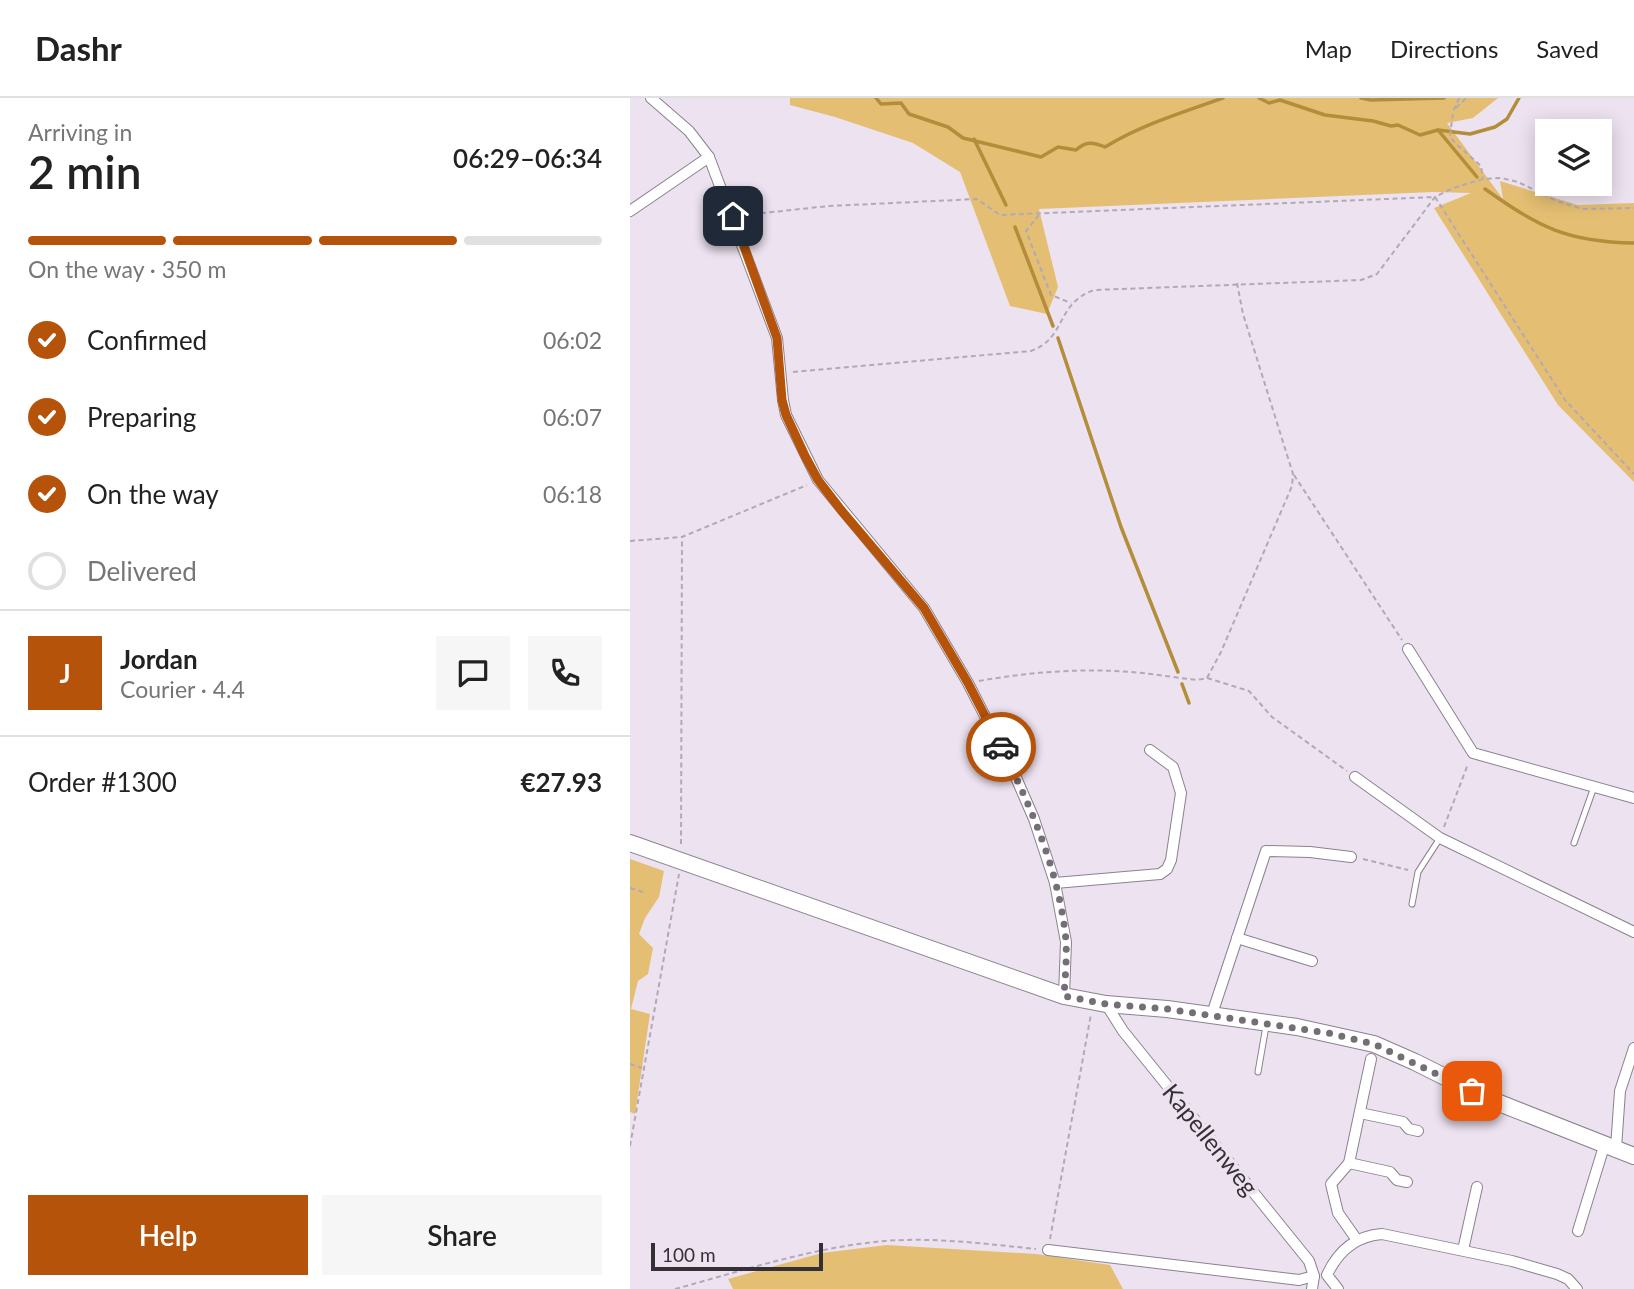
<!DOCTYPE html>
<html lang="en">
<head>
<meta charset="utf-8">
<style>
	:root { --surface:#fff; --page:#f6f6f6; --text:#222; --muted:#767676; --line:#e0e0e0; --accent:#b45309 }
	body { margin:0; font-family:Lato,sans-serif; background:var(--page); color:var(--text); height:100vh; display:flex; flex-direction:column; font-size:26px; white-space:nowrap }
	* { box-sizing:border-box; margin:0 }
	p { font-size:23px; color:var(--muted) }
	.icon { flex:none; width:38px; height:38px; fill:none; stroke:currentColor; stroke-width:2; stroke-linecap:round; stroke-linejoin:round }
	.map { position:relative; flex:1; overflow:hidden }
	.panel { display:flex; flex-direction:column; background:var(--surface); width:630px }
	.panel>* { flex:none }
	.controls { position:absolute; left:905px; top:21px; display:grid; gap:14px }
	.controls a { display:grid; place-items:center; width:77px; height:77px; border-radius:0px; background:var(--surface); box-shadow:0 4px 18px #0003; font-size:35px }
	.scale { position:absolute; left:21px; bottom:18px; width:172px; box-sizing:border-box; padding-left:7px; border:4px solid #353036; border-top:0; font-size:19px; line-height:24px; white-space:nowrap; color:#353036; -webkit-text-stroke:5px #ede2f0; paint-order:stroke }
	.pin { position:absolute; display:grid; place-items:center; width:60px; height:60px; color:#fff; margin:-30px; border-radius:14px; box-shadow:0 4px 10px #0006 }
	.courier { position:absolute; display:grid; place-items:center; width:70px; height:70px; margin:-35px; border:5px solid #b45309; border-radius:50%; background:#fff; color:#222; box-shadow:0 2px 9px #0007 }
	.overview em { font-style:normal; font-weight:600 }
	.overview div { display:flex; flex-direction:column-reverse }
	.overview { display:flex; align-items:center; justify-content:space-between; height:119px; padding:0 28px }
	h1 { font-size:46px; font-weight:600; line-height:52px }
	.bar { display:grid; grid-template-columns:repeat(4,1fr); gap:10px 7px; align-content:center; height:84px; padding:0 28px }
	.bar i { height:9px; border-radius:5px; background:var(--line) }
	.bar .selected { background:var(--accent) }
	.bar p { grid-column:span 4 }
	.line { display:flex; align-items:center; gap:18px; padding:0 28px; border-top:2px solid var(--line) }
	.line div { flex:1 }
	.round { display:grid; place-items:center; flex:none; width:74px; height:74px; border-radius:0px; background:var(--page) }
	ol { padding:0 28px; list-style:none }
	li { display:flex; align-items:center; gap:21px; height:77px }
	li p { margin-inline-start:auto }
	li .icon { padding:7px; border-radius:50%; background:var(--accent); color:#fff; stroke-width:4 }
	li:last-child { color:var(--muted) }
	li i { width:38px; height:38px; border:4px solid var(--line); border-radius:50% }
	.primary-button { display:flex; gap:14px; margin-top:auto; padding:14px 28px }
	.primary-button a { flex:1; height:80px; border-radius:0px; background:var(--accent); color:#fff; font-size:28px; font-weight:600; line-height:80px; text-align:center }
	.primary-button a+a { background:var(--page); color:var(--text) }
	header { display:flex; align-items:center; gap:42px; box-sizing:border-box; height:98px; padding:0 35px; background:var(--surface); border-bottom:2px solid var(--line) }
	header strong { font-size:33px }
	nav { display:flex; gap:38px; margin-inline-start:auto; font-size:24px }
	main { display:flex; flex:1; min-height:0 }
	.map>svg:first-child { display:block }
	.green { fill:#e4bf73 }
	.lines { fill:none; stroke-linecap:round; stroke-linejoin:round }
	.stream { stroke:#b38d39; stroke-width:3.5 }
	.service-casing { stroke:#8c828e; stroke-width:7 }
	.minor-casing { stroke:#8c828e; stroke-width:12 }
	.secondary-casing { stroke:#8c828e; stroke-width:18 }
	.path { stroke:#b2a9b4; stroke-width:2; stroke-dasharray:5 3.5; stroke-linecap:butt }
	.service { stroke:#fff; stroke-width:5 }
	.minor { stroke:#fff; stroke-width:10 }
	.secondary { stroke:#fff; stroke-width:16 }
	.done { stroke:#756e77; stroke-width:7; stroke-dasharray:0 12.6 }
	.route { stroke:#b45309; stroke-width:9 }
	.labels { text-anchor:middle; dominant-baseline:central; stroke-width:7; stroke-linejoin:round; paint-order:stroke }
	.street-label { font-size:24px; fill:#353036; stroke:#ede2f0 }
</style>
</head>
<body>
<header>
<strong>Dashr</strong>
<nav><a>Map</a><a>Directions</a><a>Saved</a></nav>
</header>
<main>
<section class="panel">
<div class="overview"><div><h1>2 min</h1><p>Arriving in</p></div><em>06:29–06:34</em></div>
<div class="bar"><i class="selected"></i><i class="selected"></i><i class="selected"></i><i></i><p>On the way · 350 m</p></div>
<ol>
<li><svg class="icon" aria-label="check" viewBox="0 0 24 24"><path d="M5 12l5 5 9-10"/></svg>Confirmed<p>06:02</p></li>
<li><svg class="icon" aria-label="check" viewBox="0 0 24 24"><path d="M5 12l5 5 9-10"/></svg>Preparing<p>06:07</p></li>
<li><svg class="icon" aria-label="check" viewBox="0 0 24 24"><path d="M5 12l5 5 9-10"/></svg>On the way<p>06:18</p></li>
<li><i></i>Delivered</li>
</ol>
<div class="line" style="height:126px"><b class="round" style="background:var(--accent);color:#fff">J</b><div><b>Jordan</b><p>Courier · 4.4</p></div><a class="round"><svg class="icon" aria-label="chat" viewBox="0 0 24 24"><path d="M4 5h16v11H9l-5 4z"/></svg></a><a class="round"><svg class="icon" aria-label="phone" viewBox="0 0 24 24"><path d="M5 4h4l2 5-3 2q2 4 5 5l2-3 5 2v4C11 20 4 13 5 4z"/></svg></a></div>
<div class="line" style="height:91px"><div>Order #1300</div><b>€27.93</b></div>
<div class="primary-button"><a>Help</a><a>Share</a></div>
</section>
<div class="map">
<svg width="1004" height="1191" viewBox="0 0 1004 1191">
	<rect width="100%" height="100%" fill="#ede2f0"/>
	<g class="green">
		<polygon points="160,0 868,0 843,20 817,25 873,101 870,83 948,107 1004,105 1004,384 928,307 804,110 841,95 803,94 409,111 428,189 417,216 380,208 330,74 283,45 205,19 160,7"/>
		<polygon points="0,761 34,773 29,799 15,820 9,836 23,850 18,876 8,883 1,911 20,916 5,1016 0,1014"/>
		<polygon points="257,1147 406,1156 480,1167 493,1191 103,1191 98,1181 192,1155"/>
	</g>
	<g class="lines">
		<g class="stream">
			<path d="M 246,0 L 251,6 L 271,5 L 279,16 L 318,29 L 333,40 L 411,59 L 428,49 L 446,52 C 456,43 463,44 475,49 C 511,27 553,14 593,0"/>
			<polyline points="629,0 639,5 650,2 695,17 743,23 761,28 768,27 790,37 808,32 840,36 865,29 877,21 889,0"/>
			<polyline points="731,0 741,2 814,0"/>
			<polyline points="808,32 847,79"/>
			<polyline points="344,41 376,107"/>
			<path d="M 855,91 C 909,129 936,144 1004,145"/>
			<polyline points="385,129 423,228"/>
			<polyline points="428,240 491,429 548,574"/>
			<polyline points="552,586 559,605"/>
		</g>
		<g class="service-casing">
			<g id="service">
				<polyline points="944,745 964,689"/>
				<polyline points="782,806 788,774 810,740"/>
				<polyline points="628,974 636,928"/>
			</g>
		</g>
		<g class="minor-casing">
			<g id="minor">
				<polyline points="21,0 59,33 79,59 147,240 153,302 156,317 188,382 294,510 338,585 384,675 404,721 425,785 436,844 434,898"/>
				<polyline points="0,113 79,59"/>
				<polyline points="778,551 843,655 1004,700"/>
				<polyline points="725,679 810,740 1004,834"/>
				<polyline points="425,785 530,776 537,771 541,762 551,695 543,669 520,652"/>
				<polyline points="607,840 682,863"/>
				<polyline points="476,906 493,933 679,1163 684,1178 682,1191"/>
				<polyline points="582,916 636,753 680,754 721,759"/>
				<polyline points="730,1015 773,1024 779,1031 788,1033"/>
				<polyline points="986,1050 990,993 1004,950"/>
				<polyline points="719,1065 760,1074 767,1082 777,1084"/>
				<polyline points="948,1133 975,1045"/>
				<polyline points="727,1142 708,1115 701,1086 719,1065 741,961"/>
				<polyline points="418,1152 669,1182 684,1178"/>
				<polyline points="833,1152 847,1089"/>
				<path d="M 708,1191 L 697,1177 C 708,1153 726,1138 752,1136 L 882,1163 L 927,1176 L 938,1181 L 947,1191"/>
			</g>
		</g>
		<g class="secondary-casing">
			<polyline id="secondary" points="0,745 434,898 476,906 537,911 667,929 744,946 785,964 859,1001 1004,1058"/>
		</g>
		<g class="path">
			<polyline points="829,0 823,14 820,38 825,45 851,68 853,80"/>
			<polyline points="826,10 836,0"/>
			<polyline points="114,117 199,108 347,101 370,117 805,99 935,302 1004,376"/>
			<polyline points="409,117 396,133 421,197 441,205"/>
			<path d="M 163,274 L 401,253 C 437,240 425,206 464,192 L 731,182 L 747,176 L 805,99 L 823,90 L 853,81 L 871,80 L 888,84 L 927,103 L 952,111 L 1004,110"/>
			<polyline points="664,377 772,542"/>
			<polyline points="0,443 52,439 177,387"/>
			<polyline points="577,580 591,554 662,388 663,376 613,216 607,185"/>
			<path d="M 349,583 C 393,575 441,571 485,573 C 513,574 540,579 567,582 L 577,580 L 619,593 L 642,619 L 717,673"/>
			<polyline points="814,729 838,666"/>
			<polyline points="51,746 52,439"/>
			<polyline points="733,761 778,772"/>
			<polyline points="0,790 16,795"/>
			<polyline points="0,966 12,970"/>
			<polyline points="0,1048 49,776"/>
			<polyline points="420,1141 461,916"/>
			<path d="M 45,1191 C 115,1172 184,1149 255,1143 C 305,1139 357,1146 406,1151"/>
		</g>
		<use href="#service" class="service"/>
		<use href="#minor" class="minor"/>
		<use href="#secondary" class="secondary"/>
	</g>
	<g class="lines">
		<path class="done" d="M 371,649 C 401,708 430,776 436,843 C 437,861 435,880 434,898 L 476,906 L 537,911 L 698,935 L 744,946 L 842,993"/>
		<polyline class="route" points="103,118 147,240 152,302 156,317 175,358 188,382 211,412 294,510 338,585 371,649"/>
	</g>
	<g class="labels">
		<g class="street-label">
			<text transform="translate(581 1041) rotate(51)">Kapellenweg</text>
		</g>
	</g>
</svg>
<div class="controls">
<a><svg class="icon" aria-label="layers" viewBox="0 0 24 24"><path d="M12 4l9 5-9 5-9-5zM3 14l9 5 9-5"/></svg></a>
</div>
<div class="scale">100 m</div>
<div class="pin" style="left:842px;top:993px;background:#ea580c"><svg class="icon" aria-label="bag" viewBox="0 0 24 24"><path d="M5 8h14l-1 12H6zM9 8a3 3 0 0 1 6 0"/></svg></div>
<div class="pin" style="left:103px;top:118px;background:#1f2937"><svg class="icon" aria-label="home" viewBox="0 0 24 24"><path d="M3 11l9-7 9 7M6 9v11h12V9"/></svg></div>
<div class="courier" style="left:371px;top:649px"><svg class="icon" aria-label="car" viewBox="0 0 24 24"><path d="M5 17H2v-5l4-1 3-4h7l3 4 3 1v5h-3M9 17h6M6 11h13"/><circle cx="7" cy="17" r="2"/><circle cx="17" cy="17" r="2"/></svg></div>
</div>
</main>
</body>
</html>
